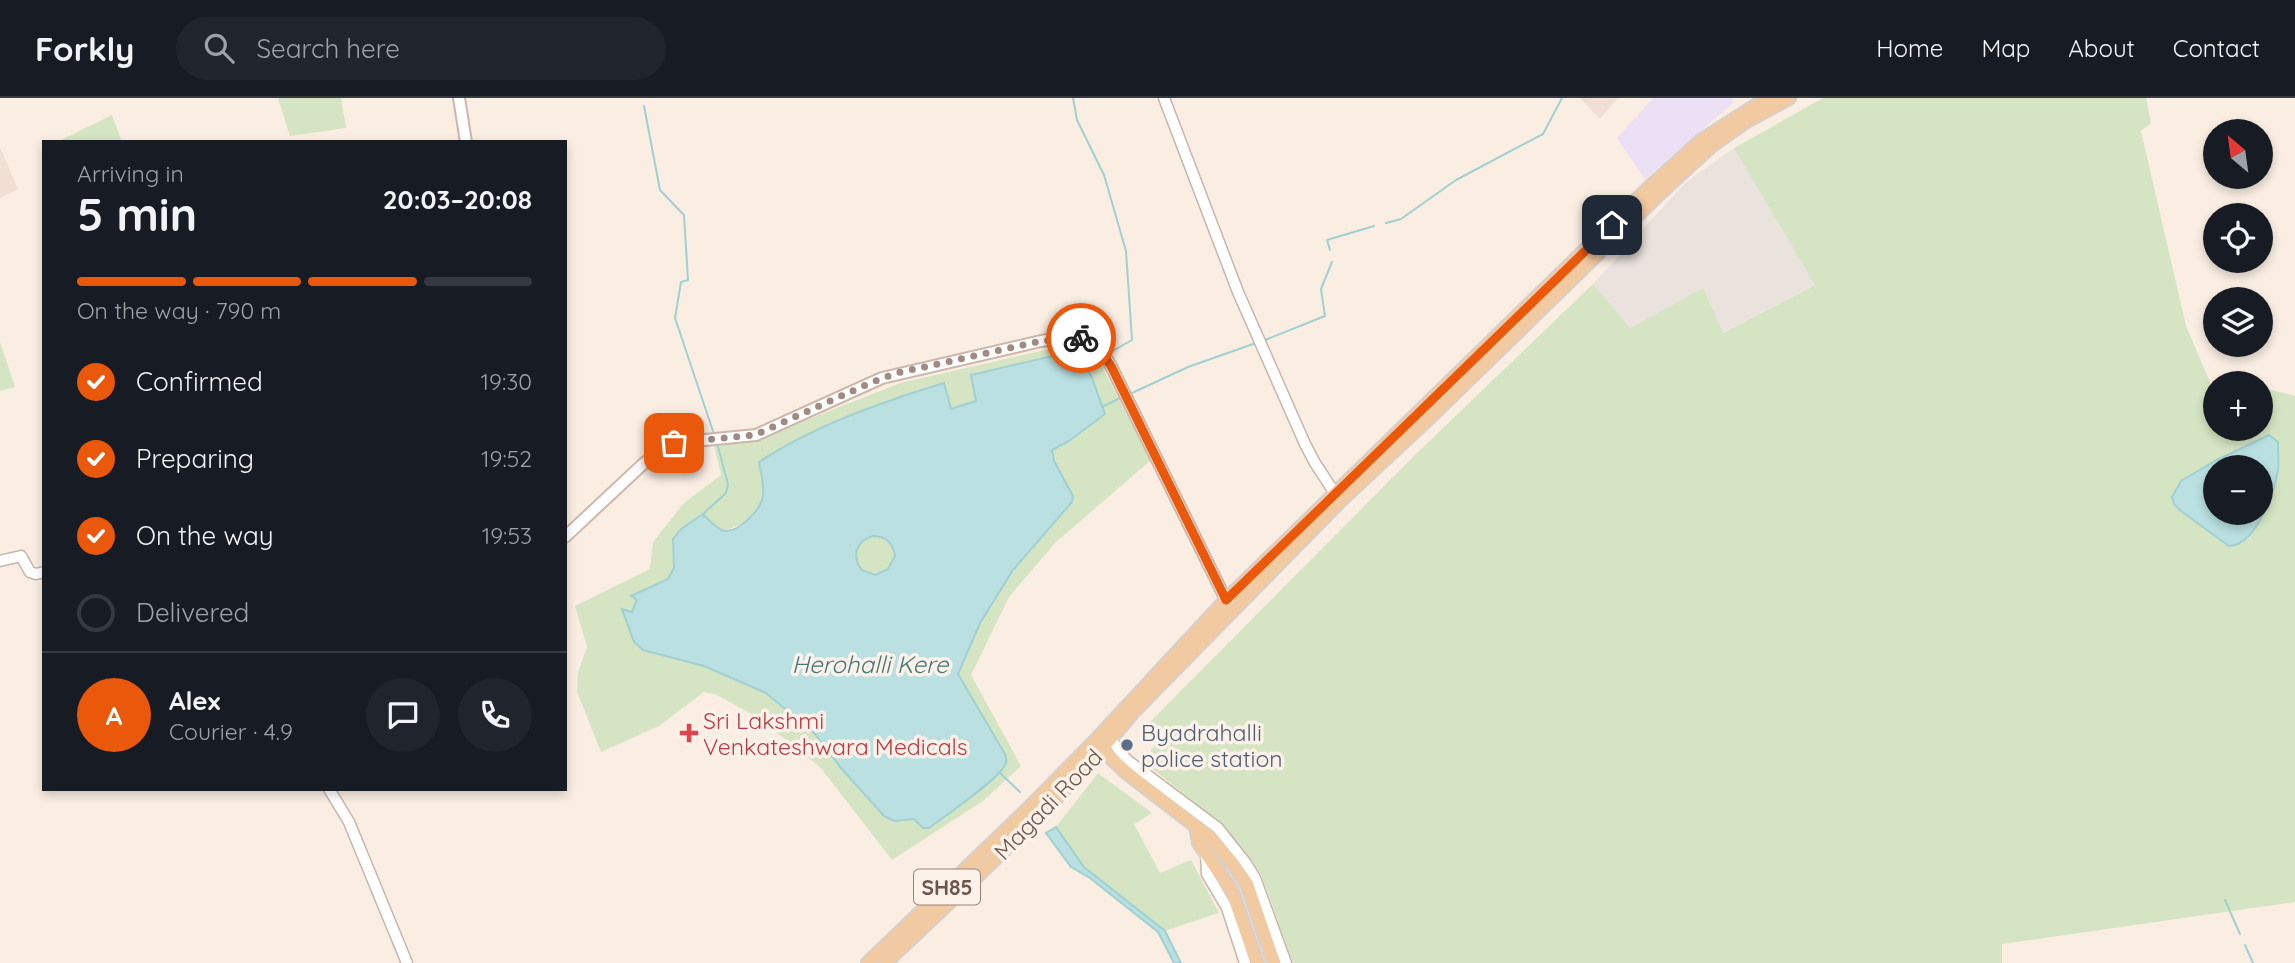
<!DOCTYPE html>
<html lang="en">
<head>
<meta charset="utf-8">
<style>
	:root { --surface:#171b24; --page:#20242c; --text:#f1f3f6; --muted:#9ea1a6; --line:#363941; --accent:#ea580c }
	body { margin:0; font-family:Quicksand,sans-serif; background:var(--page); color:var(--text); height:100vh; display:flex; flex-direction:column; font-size:26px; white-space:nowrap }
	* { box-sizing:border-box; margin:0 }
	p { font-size:23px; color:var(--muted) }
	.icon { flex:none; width:38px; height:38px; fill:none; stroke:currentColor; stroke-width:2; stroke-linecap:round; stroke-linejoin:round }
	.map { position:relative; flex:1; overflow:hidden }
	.sheet { position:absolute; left:42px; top:42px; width:525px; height:651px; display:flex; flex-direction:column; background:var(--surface); border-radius:0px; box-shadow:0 4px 10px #0003 }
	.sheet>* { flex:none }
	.needle { width:46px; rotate:331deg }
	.fabs { position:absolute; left:2203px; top:21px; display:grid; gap:14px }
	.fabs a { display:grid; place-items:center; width:70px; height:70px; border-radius:50%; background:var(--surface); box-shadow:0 4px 10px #0003; font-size:35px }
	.pin { position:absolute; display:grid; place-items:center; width:60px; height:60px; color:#fff; margin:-30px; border-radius:14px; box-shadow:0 4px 10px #0006 }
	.courier { position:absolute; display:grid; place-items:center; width:70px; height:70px; margin:-35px; border:5px solid #ea580c; border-radius:50%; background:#fff; color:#222; box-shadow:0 2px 9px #0007 }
	.summary em { font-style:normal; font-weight:800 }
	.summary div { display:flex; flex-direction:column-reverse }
	.summary { display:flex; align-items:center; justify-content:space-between; height:119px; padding:0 35px }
	h1 { font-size:46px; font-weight:800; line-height:52px }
	.bar { display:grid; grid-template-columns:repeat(4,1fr); gap:10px 7px; align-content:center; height:84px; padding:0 35px }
	.bar i { height:9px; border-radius:5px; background:var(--line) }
	.bar .on { background:var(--accent) }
	.bar p { grid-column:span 4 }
	.line { display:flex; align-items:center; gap:18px; padding:0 35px; border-top:2px solid var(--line) }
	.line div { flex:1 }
	.round { display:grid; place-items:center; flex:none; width:74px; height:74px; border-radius:37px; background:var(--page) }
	ol { padding:0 35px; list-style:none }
	li { display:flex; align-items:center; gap:21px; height:77px }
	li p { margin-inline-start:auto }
	li .icon { padding:7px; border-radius:50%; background:var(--accent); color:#fff; stroke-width:4 }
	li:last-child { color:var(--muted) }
	li i { width:38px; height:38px; border:4px solid var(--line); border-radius:50% }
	header { display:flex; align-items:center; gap:42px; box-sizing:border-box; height:98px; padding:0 35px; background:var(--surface); border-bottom:2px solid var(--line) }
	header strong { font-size:33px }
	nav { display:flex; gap:38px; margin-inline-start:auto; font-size:24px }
	.search { width:490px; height:63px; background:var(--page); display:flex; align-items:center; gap:18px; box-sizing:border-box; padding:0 24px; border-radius:38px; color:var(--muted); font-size:26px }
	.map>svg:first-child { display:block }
	.residential { fill:#f0dfd2 }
	.industrial { fill:#e9e2dd }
	.education { fill:#ebe0f6 }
	.green { fill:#d5e5c3; fill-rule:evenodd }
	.water { fill:#bae0e1; stroke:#a1d0d2; stroke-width:2; fill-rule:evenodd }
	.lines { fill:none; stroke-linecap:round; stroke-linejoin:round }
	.stream { stroke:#a1d0d2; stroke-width:2 }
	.tertiary-casing { stroke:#c9b5ab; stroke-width:13 }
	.secondary-casing { stroke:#ceb6ab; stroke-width:14 }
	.primary-casing { stroke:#d7cfcd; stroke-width:16 }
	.tertiary { stroke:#fff; stroke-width:10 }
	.secondary { stroke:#fff; stroke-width:10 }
	.primary { stroke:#f2caa1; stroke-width:12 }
	.done { stroke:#a08a81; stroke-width:7; stroke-dasharray:0 12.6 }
	.route { stroke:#ea580c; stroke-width:9 }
	.health-dot { fill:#e0444e; stroke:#fdf2e9; stroke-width:2.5 }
	.service-dot { fill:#5c6f8a; stroke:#fdf2e9; stroke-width:2.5 }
	.labels { text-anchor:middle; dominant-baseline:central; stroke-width:7; stroke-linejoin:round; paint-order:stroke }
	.shield { fill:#fdf2e9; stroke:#9a837b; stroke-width:2 }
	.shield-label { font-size:21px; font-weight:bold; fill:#6f544c }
	.health-label { font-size:23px; fill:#be3a42; stroke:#fdf2e9; text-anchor:start }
	.service-label { font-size:23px; fill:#4e5e75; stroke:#fdf2e9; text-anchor:start }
	.street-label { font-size:23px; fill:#6f544c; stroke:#fdf2e9 }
	.water-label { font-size:24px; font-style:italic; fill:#45787a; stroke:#fdf2e9 }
</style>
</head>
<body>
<header>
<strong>Forkly</strong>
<div class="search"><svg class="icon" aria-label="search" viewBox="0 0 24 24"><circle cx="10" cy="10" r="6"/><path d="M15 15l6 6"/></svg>Search here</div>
<nav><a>Home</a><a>Map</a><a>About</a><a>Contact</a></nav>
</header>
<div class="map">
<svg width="2295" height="865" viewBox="0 0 2295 865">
	<rect width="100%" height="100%" fill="#faeee3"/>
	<g class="residential">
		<polygon points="1580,0 1618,0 1600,21"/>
		<polygon points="0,49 18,91 0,100"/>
	</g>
	<polygon class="industrial" points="1734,50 1816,186 1722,235 1703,190 1630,230 1593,186 1685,85"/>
	<polygon class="education" points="1653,0 1732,0 1734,4 1645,81 1617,40"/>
	<g class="green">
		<polygon points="278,0 341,0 346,30 290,38"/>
		<path d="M 1823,0 L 2146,0 L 2151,25 L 2141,33 L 2186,228 L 2215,296 L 2216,331 L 2261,331 L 2261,293 L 2264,290 L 2295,298 L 2295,804 L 2002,846 L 2002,865 L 1293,865 L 1261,776 L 1223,728 L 1143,663 L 1160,641 L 1149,625 L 1415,357 L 1593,186 L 1630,230 L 1703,190 L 1723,235 L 1815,187 L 1734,50 ZM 2277,344 C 2279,386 2268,405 2248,441 L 2229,448 L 2181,413 L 2181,383 L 2240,350 Z"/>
		<polygon points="112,17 122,44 57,44"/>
		<polygon points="0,244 15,289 0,293"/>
		<path d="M 1058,249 L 1094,253 L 1151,362 L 1055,445 L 1009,499 L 971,577 L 1021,668 L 983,703 L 892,762 L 820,669 L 757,619 L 715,596 L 704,594 L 659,628 L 601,654 L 577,594 L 578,574 L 587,549 L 575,508 L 650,471 L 653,444 L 684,405 L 721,377 L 713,344 L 748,345 L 900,285 ZM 1081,258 L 1092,280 L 1105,315 L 1069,343 L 1052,352 L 1054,363 L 1073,398 L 1068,410 L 1013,472 L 980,525 L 958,576 L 1005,656 L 1005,668 L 985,688 L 929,730 L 923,730 L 914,721 L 894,723 L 841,670 L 815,636 L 766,595 L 704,568 L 643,552 L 623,511 L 632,514 L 637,502 L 631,498 L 668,481 L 674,470 L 673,441 C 701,436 761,435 763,396 C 764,386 761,374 759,364 C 813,328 882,304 943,285 L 951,311 L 976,303 L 971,278 Z"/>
		<circle cx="875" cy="457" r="19"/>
		<polygon points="1098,675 1152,715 1134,726 1160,775 1191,762 1219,815 1165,833 1084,769 1056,729"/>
	</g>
	<g class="water">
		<path d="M 1075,256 L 1081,257 L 1092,280 L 1105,316 L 1069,343 L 1052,352 L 1054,363 L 1073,398 L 1072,404 L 1013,472 L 980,525 L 958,576 L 1005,656 C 1006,661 1008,662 1005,667 C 998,682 945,718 929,730 L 923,730 L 914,721 L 894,723 L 884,718 L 841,670 L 815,636 L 766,595 L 704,568 L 643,552 L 634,544 L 622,511 L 632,514 L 637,502 L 631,498 L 668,481 L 674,470 L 673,441 L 681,431 L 703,416 C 708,421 717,432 725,433 C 739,434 762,411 763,397 C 764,387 761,374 759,364 C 813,328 882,304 944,285 L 951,311 L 976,303 L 971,277 L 1057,257 ZM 873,438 C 886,438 893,446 895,458 L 888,471 L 875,477 L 862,472 C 851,458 856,443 873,438 Z"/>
		<path d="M 2269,337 L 2278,344 C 2278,353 2279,363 2278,372 C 2274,395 2256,447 2229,448 L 2181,413 L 2174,406 L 2172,399 L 2181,383 L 2217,362 ZM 2216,369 L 2261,369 L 2261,415 L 2216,415 Z"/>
		<polygon points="1056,729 1084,769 1165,833 1181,865 1174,865 1158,834 1090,780 1071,769 1046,735"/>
	</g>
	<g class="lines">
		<g class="stream">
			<polyline points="1073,0 1077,22 1104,77 1126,153 1132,242 1109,255"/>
			<polyline points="644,8 660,92 684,117 688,182 681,184 675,220 714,336"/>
			<polyline points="1386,125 1401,121 1456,82 1543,36 1562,0"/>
			<polyline points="1330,152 1327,142 1374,128"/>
			<polyline points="1265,242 1325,218 1321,191 1332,164"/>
			<polyline points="1086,267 1101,259"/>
			<polyline points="1132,295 1188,269 1256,245"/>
			<polyline points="1102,309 1120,300"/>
			<polyline points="704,419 703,416 726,395 728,386 717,345"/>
			<polyline points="999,674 1020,694"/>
			<polyline points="2225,802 2240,836"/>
			<polyline points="2245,847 2253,865"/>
		</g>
		<g class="tertiary-casing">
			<g id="tertiary">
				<polyline points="1164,0 1238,194 1305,346 1315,365 1338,400"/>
				<polyline points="0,463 21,458 30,474 36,476 44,474"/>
				<polyline points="1111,642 1127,662 1218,730 1245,764 1255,780 1286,865"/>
				<polyline points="329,691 349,724 407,865"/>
				<polyline points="1206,755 1207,776 1227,810 1245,865"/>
			</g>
		</g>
		<g class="secondary-casing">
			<g id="secondary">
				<polyline points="459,0 466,44"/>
				<polyline points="565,439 642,367 662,351 674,345 756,337 882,280 1041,243 1060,240 1090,241 1099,248 1111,268 1226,502 1230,506"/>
			</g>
		</g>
		<g class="primary-casing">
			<g id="primary">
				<polyline points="1100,644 1112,661 1127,675 1210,739 1233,766 1247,786 1274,865"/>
				<polyline points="1196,728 1199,745 1232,793 1257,865"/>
				<polyline points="868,865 1026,713 1097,641 1226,502 1652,87 1702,42 1768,0"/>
				<path d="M 885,865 C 970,784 1059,705 1134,613 L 1340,403 L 1429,320 L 1662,93 L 1711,48 L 1745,24 L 1789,0"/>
			</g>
		</g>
		<use href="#tertiary" class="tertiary"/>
		<use href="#secondary" class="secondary"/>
		<use href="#primary" class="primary"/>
	</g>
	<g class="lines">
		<polyline class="done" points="674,345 755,337 870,285 897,275 1041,243 1081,240"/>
		<polyline class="route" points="1081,240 1094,243 1111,268 1226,502 1612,127"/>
	</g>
	<path class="health-dot" d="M685.5 624.5h7v7h7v7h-7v7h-7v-7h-7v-7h7z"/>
	<circle class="service-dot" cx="1127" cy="647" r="7"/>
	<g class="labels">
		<rect class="shield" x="914" y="771.5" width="66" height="35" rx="5"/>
		<g class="shield-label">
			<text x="947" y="789">SH85</text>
		</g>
		<g class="health-label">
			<text x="703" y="622">Sri Lakshmi<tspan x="703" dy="26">Venkateshwara Medicals</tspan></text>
		</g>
		<g class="service-label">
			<text x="1141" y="634">Byadrahalli<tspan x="1141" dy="26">police station</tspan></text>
		</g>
		<g class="street-label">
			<text transform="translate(1048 706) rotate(-46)">Magadi Road</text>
		</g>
		<g class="water-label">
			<text x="870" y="566">Herohalli Kere</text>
		</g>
	</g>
</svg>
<div class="fabs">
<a><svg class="needle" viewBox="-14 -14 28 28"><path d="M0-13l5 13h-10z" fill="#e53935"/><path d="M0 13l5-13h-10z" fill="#9ea1a6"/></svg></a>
<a><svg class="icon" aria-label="locate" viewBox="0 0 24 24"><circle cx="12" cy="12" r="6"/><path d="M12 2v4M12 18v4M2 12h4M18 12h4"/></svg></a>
<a><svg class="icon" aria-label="layers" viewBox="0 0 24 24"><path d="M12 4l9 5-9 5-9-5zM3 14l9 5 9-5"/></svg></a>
<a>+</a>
<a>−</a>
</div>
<div class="pin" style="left:674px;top:345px;background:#ea580c"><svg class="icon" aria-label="bag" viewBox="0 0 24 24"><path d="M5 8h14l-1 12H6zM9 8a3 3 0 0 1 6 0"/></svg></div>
<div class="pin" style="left:1612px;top:127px;background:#1f2937"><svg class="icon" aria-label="home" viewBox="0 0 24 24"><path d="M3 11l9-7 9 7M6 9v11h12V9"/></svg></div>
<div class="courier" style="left:1081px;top:240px"><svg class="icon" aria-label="bike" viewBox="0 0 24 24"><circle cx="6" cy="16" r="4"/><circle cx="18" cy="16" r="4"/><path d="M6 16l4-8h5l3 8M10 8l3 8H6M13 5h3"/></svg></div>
<section class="sheet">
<div class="summary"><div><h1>5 min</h1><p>Arriving in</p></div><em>20:03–20:08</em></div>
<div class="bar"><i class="on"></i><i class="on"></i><i class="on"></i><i></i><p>On the way · 790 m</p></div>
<ol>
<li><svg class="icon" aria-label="check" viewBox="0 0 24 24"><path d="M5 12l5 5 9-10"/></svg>Confirmed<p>19:30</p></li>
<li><svg class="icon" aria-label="check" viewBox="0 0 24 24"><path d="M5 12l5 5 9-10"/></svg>Preparing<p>19:52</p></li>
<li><svg class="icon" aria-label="check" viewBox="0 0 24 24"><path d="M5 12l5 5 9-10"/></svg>On the way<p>19:53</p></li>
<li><i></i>Delivered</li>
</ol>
<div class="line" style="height:126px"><b class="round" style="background:var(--accent);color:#fff">A</b><div><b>Alex</b><p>Courier · 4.9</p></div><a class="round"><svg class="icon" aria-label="chat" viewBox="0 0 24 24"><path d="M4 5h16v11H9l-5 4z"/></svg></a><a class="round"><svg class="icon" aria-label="phone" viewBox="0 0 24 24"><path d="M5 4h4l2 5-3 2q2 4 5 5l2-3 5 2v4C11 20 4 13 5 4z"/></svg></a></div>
</section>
</div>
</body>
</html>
